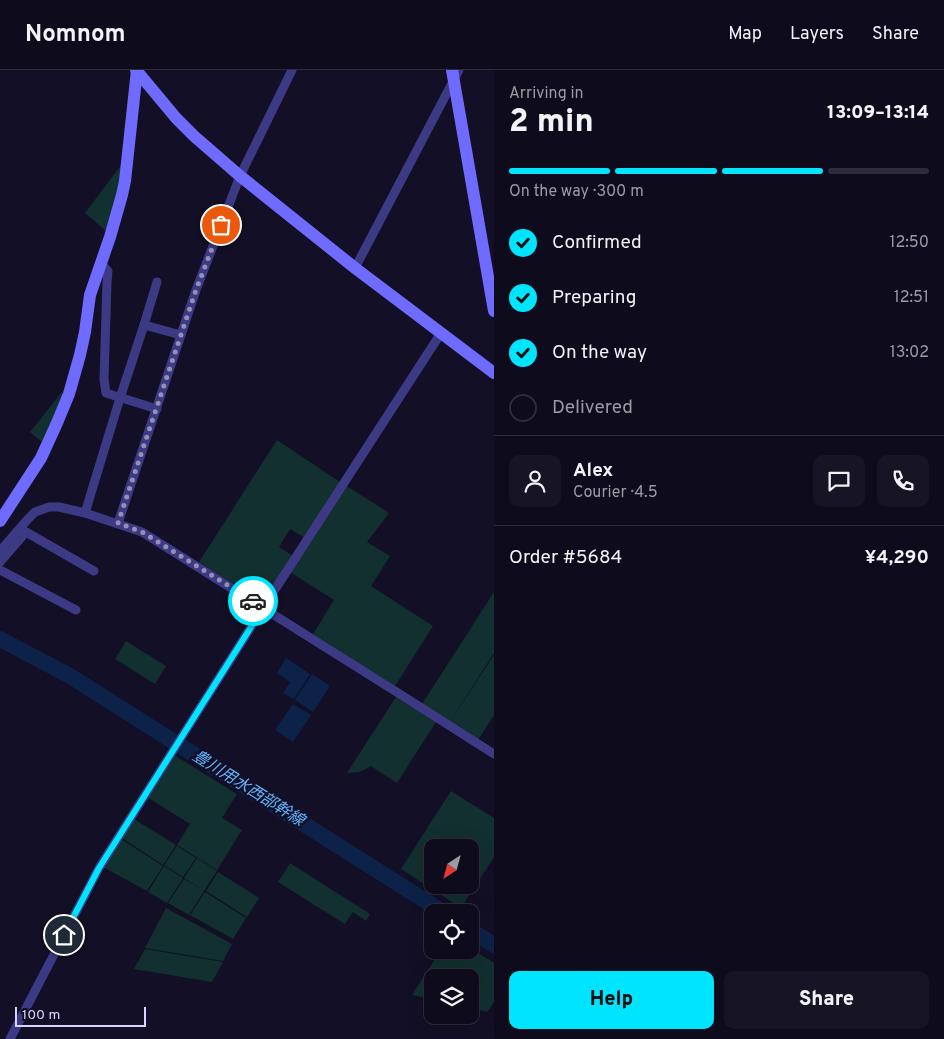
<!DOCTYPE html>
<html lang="en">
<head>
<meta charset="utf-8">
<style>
	:root { --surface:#0e0b1c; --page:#171425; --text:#f1f3f6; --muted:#9b9ba3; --line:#2e2b3b; --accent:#00e5ff }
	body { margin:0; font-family:Overpass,"Noto Sans JP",sans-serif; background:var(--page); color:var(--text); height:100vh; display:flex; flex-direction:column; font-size:19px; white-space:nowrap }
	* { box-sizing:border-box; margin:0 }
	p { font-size:16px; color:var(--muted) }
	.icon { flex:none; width:28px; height:28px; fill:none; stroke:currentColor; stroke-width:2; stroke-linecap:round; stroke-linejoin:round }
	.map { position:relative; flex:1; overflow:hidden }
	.details { display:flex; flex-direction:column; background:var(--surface); width:450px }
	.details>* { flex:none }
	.needle { width:32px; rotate:216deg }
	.controls { position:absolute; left:424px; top:769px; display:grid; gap:10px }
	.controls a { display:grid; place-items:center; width:55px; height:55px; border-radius:10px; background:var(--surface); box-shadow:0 5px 20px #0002,0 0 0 1px var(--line); font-size:25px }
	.scale { position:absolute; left:15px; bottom:12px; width:131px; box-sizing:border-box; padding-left:5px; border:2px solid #d9d4ff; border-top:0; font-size:14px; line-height:18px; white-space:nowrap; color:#d9d4ff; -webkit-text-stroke:4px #130f26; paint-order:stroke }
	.pin { position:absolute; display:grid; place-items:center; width:42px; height:42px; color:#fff; margin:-21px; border:2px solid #fff; border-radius:50%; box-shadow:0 1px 5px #0007 }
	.courier { position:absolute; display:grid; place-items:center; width:50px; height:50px; margin:-25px; border:4px solid #00e5ff; border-radius:50%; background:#fff; color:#222; box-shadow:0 1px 6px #0007 }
	.head em { font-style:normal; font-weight:800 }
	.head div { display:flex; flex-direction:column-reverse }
	.head { display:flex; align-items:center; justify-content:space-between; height:85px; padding:0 15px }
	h1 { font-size:32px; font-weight:800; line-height:38px }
	.bar { display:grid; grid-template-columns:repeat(4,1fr); gap:8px 5px; align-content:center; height:60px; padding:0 15px }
	.bar i { height:6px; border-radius:4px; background:var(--line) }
	.bar .current { background:var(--accent) }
	.bar p { grid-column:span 4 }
	.line { display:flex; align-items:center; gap:12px; padding:0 15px; border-top:1px solid var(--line) }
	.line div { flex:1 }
	.round { display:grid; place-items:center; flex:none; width:52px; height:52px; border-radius:10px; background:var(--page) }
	ol { padding:0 15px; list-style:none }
	li { display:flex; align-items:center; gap:15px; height:55px }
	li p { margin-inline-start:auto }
	li .icon { padding:5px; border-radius:50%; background:var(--accent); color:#111; stroke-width:4 }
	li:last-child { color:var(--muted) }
	li i { width:28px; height:28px; border:2px solid var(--line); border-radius:50% }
	.cta { display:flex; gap:10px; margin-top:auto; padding:10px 15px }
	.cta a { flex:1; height:58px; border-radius:10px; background:var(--accent); color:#111; font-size:20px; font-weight:800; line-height:58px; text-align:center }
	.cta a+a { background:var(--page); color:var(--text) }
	header { display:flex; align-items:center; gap:30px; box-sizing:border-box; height:70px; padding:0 25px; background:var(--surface); border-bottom:1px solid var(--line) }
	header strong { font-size:24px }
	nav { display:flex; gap:28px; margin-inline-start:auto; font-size:18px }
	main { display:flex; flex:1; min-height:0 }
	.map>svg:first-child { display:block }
	.green { fill:#12302f; fill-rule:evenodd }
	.water { fill:#0c2248 }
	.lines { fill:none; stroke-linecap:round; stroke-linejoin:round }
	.river { stroke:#0c2248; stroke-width:16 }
	.street { stroke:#3d3a85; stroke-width:9 }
	.secondary { stroke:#6f6bff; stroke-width:12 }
	.done { stroke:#948fb3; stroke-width:5; stroke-dasharray:0 9 }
	.route { stroke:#00e5ff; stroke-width:6 }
	.labels { text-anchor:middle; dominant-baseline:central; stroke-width:5; stroke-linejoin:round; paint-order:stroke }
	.water-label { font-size:16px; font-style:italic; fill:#62b6ff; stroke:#130f26 }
</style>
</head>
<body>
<header>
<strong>Nomnom</strong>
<nav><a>Map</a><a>Layers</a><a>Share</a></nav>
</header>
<main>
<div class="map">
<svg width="494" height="969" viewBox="0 0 494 969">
	<rect width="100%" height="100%" fill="#130f26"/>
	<g class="green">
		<polygon points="122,94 121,111 106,161 85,143"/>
		<polygon points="62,322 64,323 43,373 30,362"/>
		<polygon points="277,370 340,412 305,468 290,459 279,477 293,486 263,533 199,492"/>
		<polygon points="345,415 389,443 367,472 390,486 371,516 433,556 395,616 313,564 334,530 290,502"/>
		<polygon points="494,522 494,583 450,652 422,634"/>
		<polygon points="126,571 166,596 155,614 115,589"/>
		<polygon points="494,585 494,645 478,670 450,652"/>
		<polygon points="396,627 436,652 397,713 371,696 360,702 347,703"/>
		<polygon points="174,685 237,724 222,748 242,760 217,800 177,775 190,754 147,727"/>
		<path d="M 451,721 L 494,748 L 494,787 L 461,838 L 401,799 ZM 432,778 L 470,778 L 470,815 L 432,815 Z"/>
		<polygon points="134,749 176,775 163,795 122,768"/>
		<polygon points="121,769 163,796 147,821 103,797"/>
		<polygon points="177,776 196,788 183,807 164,795"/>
		<polygon points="197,788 217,801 204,821 184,808"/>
		<polygon points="290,793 370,844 366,851 353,842 345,854 278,812"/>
		<polygon points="164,796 183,808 167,833 148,822"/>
		<polygon points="218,802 259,828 247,847 206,821"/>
		<polygon points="184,809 204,821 189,845 168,833"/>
		<polygon points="205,822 246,848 233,869 190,845"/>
		<polygon points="166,838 232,874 223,891 145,878"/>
		<polygon points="470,878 494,893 494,932 487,942 470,938 470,908 432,908 432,929 412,925 441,880 470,880"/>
		<polygon points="145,879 223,892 212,912 134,899"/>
	</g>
	<g class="water">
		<polygon points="286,588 310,604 294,629 283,623 290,612 277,603"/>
		<polygon points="312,604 330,616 313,642 295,630"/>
		<polygon points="293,634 311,645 293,672 275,660"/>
	</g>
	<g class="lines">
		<g class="river">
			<polyline points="0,569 70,606 443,842"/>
			<polyline points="470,860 494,875"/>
		</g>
		<g class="street">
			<polyline points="100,193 108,201 107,212 104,309 106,323 157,339"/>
			<polyline points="355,198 459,0"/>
			<polyline points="144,255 157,212"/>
			<polyline points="85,443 120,328 144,255 181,265"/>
			<polyline points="118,453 196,220 240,106 292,0"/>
			<polyline points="0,481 28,449 35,442 49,437 59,437 85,443 142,462 395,621 494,684"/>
			<polyline points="0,492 26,462 94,501"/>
			<polyline points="0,500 76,540"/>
			<polyline points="10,969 99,798 263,538 441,263"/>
		</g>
		<g class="secondary">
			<polyline points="136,0 176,48 194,66 240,106 355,198 494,303"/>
			<polyline points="452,0 494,241"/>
			<polyline points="0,451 41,388 57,353 69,324 80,285 85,262 90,225 110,167 122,125 125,111 137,0"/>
		</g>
	</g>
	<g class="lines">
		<polyline class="done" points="221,155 196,220 118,453 142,462 253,531"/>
		<polyline class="route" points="64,865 99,798 263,538 253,531"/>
	</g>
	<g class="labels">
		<g class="water-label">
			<text transform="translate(248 719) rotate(32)">豊川用水西部幹線</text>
		</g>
	</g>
</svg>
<div class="controls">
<a><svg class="needle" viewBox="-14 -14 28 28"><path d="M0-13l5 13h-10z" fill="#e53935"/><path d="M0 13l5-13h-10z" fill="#9b9ba3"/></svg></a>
<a><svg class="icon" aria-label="locate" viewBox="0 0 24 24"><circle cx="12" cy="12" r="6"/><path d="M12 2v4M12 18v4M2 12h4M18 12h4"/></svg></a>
<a><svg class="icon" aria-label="layers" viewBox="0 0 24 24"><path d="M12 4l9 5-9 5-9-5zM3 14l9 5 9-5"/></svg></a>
</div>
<div class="scale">100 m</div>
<div class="pin" style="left:221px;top:155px;background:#ea580c"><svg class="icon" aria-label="bag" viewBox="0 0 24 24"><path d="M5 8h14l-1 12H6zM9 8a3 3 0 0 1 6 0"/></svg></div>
<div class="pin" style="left:64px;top:865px;background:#1f2937"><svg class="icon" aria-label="home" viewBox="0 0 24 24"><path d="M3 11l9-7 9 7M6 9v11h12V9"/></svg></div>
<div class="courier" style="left:253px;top:531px"><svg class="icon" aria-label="car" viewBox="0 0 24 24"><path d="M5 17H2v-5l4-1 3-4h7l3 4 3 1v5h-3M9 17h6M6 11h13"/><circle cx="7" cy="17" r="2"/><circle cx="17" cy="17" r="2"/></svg></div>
</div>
<section class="details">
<div class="head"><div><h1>2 min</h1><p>Arriving in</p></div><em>13:09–13:14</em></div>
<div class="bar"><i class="current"></i><i class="current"></i><i class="current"></i><i></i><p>On the way · 300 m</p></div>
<ol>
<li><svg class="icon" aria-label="check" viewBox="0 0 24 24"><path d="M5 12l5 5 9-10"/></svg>Confirmed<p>12:50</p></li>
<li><svg class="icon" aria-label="check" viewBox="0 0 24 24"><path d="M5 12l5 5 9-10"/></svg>Preparing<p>12:51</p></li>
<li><svg class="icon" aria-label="check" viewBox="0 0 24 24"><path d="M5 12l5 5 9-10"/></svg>On the way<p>13:02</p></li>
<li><i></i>Delivered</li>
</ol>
<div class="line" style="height:90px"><a class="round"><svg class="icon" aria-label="person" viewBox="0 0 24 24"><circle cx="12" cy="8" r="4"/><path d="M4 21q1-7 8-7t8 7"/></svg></a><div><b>Alex</b><p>Courier · 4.5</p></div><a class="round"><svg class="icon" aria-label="chat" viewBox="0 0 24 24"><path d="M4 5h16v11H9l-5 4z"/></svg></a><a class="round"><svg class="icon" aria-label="phone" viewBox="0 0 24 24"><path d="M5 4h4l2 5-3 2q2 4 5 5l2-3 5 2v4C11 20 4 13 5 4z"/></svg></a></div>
<div class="line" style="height:65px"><div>Order #5684</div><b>¥4,290</b></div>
<div class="cta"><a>Help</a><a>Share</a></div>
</section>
</main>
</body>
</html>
